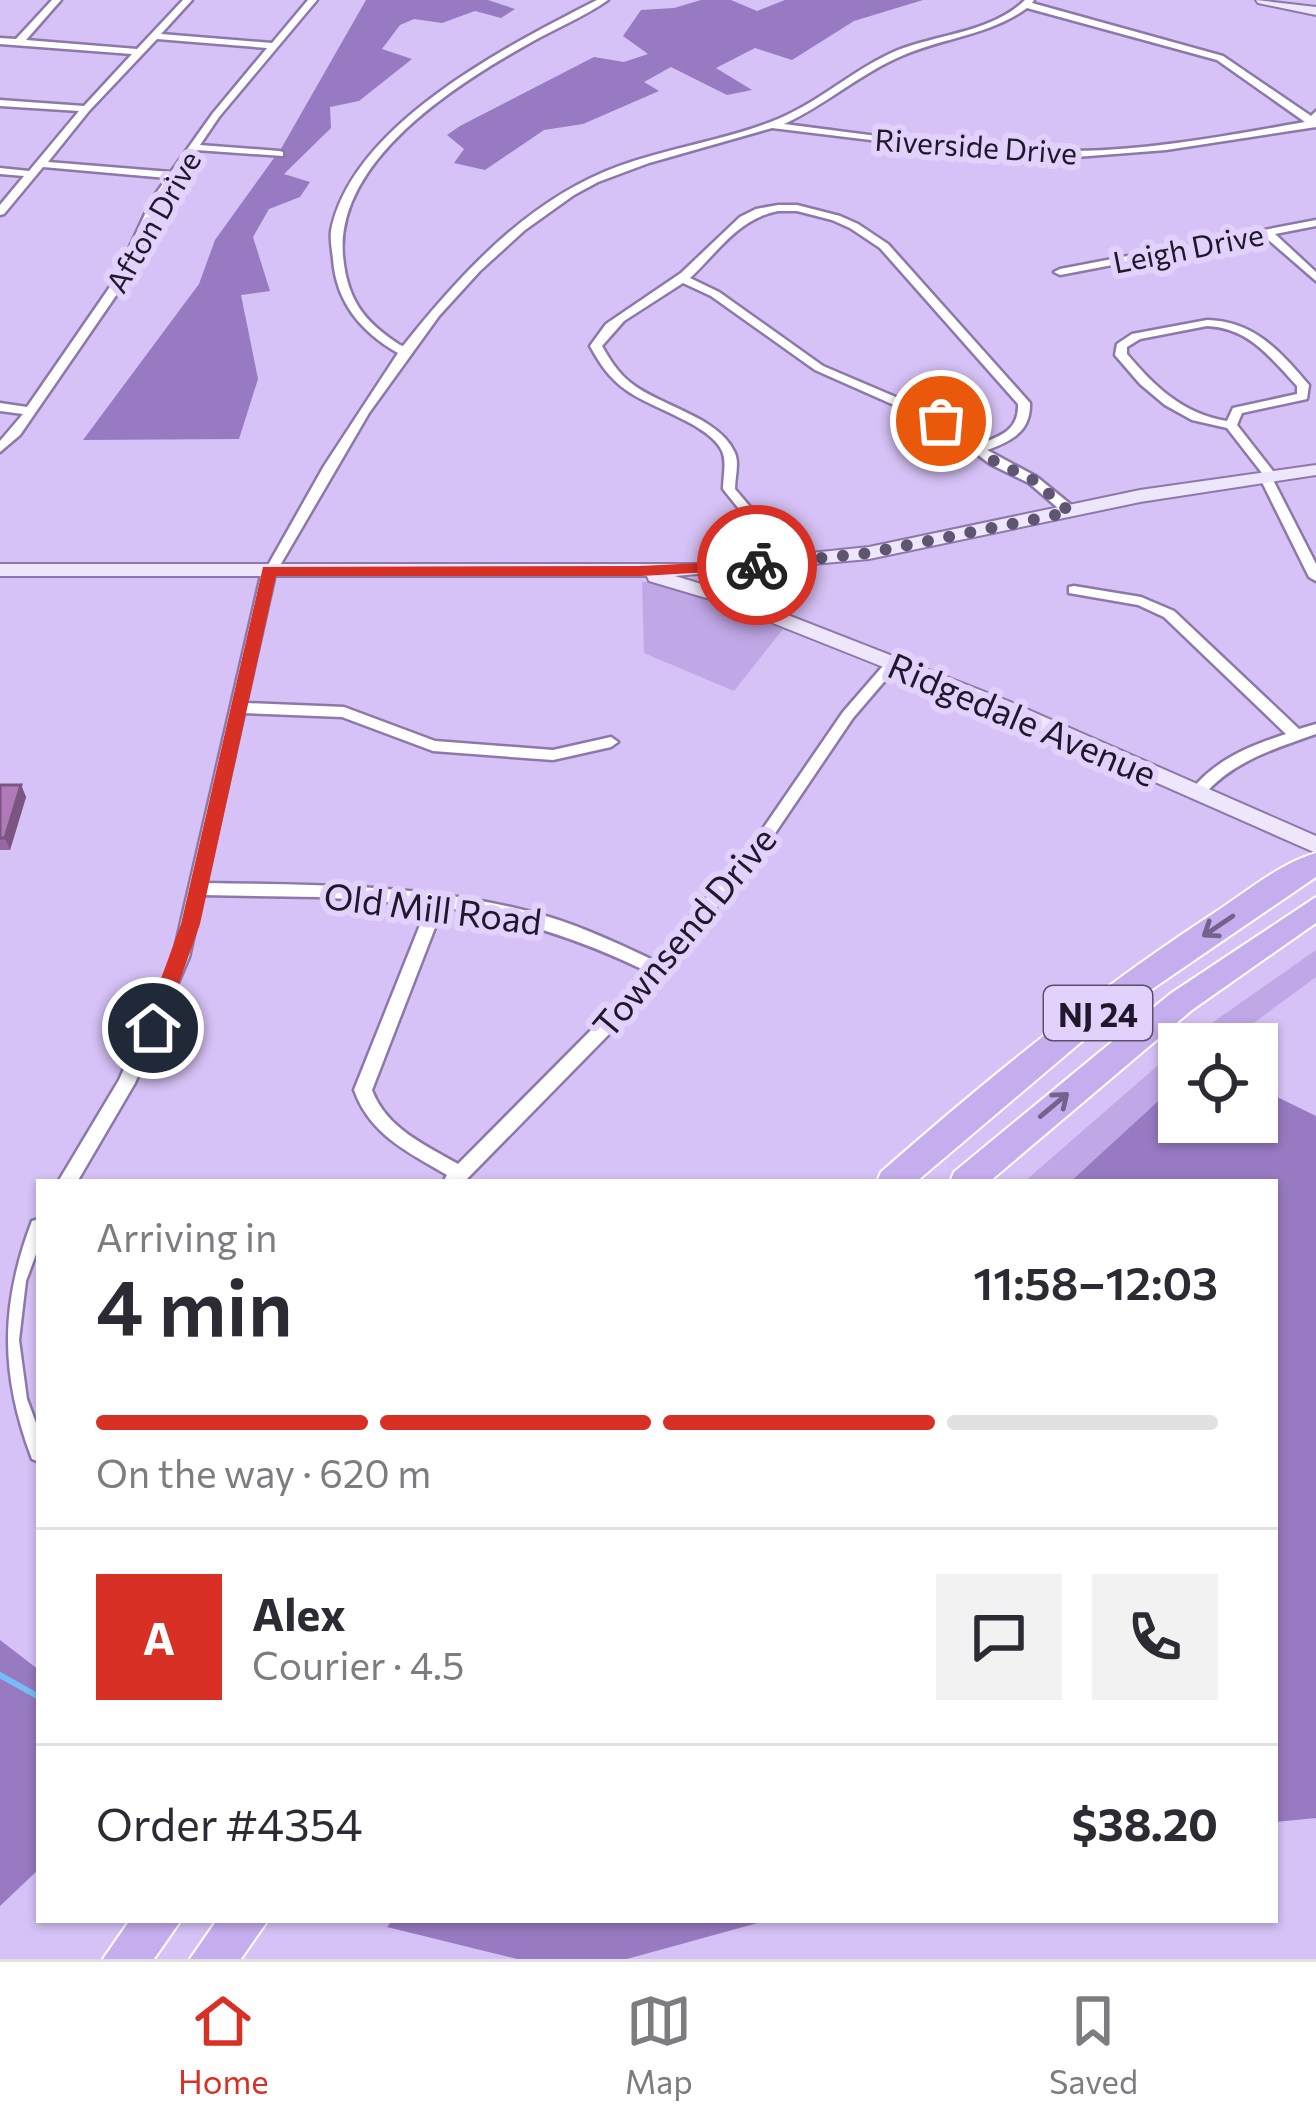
<!DOCTYPE html>
<html lang="en">
<head>
<meta charset="utf-8">
<style>
	:root { --surface:#fff; --page:#f2f2f3; --text:#2b2b33; --muted:#7c7c81; --line:#e1e1e2; --accent:#d93025 }
	body { margin:0; font-family:Commissioner,sans-serif; background:var(--page); color:var(--text); height:100vh; display:flex; flex-direction:column; font-size:45px; white-space:nowrap }
	* { box-sizing:border-box; margin:0 }
	p { font-size:39px; color:var(--muted) }
	.icon { flex:none; width:66px; height:66px; fill:none; stroke:currentColor; stroke-width:2; stroke-linecap:round; stroke-linejoin:round }
	.map { position:relative; flex:1; overflow:hidden }
	.sheet { position:absolute; left:36px; top:1179px; width:1242px; height:744px; display:flex; flex-direction:column; background:var(--surface); border-radius:0px; box-shadow:0 3px 9px #0004 }
	.sheet>* { flex:none }
	.fabs { position:absolute; left:1158px; top:1023px; display:grid; gap:24px }
	.fabs a { display:grid; place-items:center; width:120px; height:120px; border-radius:0px; background:var(--surface); box-shadow:0 3px 9px #0004; font-size:60px }
	.pin { position:absolute; display:grid; place-items:center; width:102px; height:102px; color:#fff; margin:-51px; border:6px solid #fff; border-radius:50%; box-shadow:0 3px 12px #0007 }
	.courier { position:absolute; display:grid; place-items:center; width:120px; height:120px; margin:-60px; border:9px solid #d93025; border-radius:50%; background:#fff; color:#222; box-shadow:0 3px 15px #0007 }
	.overview em { font-style:normal; font-weight:600 }
	.overview div { display:flex; flex-direction:column-reverse }
	.overview { display:flex; align-items:center; justify-content:space-between; height:204px; padding:0 60px }
	h1 { font-size:78px; font-weight:600; line-height:90px }
	.bar { display:grid; grid-template-columns:repeat(4,1fr); gap:18px 12px; align-content:center; height:144px; padding:0 60px }
	.bar i { height:15px; border-radius:9px; background:var(--line) }
	.bar .active { background:var(--accent) }
	.bar p { grid-column:span 4 }
	.line { display:flex; align-items:center; gap:30px; padding:0 60px; border-top:3px solid var(--line) }
	.line div { flex:1 }
	.round { display:grid; place-items:center; flex:none; width:126px; height:126px; border-radius:0px; background:var(--page) }
	.dock { display:flex; justify-content:space-around; align-items:center; height:168px; border-top:3px solid var(--line); background:var(--surface); font-size:33px; color:var(--muted) }
	.dock a { display:grid; justify-items:center; gap:6px }
	.dock .active { color:var(--accent) }
	.map>svg:first-child { display:block }
	.green { fill:#c0a7e6 }
	.forest { fill:#977ac1 }
	.lines { fill:none; stroke-linecap:round; stroke-linejoin:round }
	.stream { stroke:#75bff6; stroke-width:6 }
	.street-casing { stroke:#8c79a9; stroke-width:5 }
	.secondary-casing { stroke:#8c79a9; stroke-width:4 }
	.highway-casing { stroke:#fff; stroke-width:4 }
	.street { fill:#fff; fill-rule:evenodd }
	.secondary { fill:#eee6fa; fill-rule:evenodd }
	.highway { fill:#c6adee; fill-rule:evenodd }
	.wall { fill:#97699e }
	.shaded-wall { fill:#7b5581 }
	.building { fill:#b07ab8; stroke:#7b5581; stroke-width:3 }
	.oneway { stroke:#72628c }
	.route { fill:#d93025 }
	.done { stroke:#5f5472; stroke-width:12; stroke-dasharray:0 21.6 }
	.labels { text-anchor:middle; dominant-baseline:central; stroke-width:12; stroke-linejoin:round; paint-order:stroke }
	.far-street-label { font-size:30px; fill:#1f182b; stroke:#e1d1fb }
	.shield { fill:#e1d1fb; stroke:#595069; stroke-width:3 }
	.shield-label { font-size:33px; font-weight:bold; fill:#1f182b }
	.street-label { font-size:36px; fill:#1f182b; stroke:#e1d1fb }
</style>
</head>
<body>
<div class="map">
<svg width="1316" height="1959" viewBox="0 0 1316 1959">
	<rect width="100%" height="100%" fill="#d6c2f6"/>
	<g class="green">
		<polygon points="642,582 657,582 783,629 734,691 644,653"/>
		<polygon points="1316,950 1316,977 1225,1044 1182,1044"/>
		<polygon points="1179,1047 1179,1082 1070,1182 1024,1182"/>
	</g>
	<g class="forest">
		<polygon points="366,0 488,0 515,9 501,18 475,11 442,23 414,19 400,25 382,49 412,59 359,101 330,107 331,128 284,174 310,182 300,197 269,209 253,237 270,291 241,295 258,379 239,439 83,440 199,284 215,240 282,147"/>
		<polygon points="701,0 731,0 757,11 785,0 923,0 854,21 792,60 755,48 716,68 752,90 727,95 671,67 644,82 659,91 583,124 544,130 485,170 454,163 464,149 447,135 460,126 594,57 624,62 648,54 623,36 641,10 674,8"/>
		<polygon points="1179,1082 1179,1122 1257,1122 1257,1087 1316,1116 1316,1818 1275,1822 1275,1182 1070,1182"/>
		<polygon points="0,1640 39,1670 39,1869 0,1906"/>
		<polygon points="393,1920 769,1920 627,1959 517,1959 387,1927"/>
	</g>
	<g class="lines">
		<polyline class="stream" points="0,1675 39,1697"/>
		<g class="street-casing">
			<g id="street">
				<path d="M 52,0 L 61,0 L 26,40 L 137,49 L 183,0 L 192,0 L 161,34 L 272,43 L 308,0 L 317,0 L 219,117 L 200,145 L 279,151 L 283,152 L 283,156 L 196,150 L 162,199 L 126,281 L 20,435 L 0,452 L 0,441 L 23,414 L 0,411 L 0,403 L 27,407 L 114,281 L 152,199 L 167,178 L 43,167 L 4,214 L 0,215 L 0,205 L 24,176 L 0,174 L 0,168 L 29,171 L 79,111 L 0,106 L 0,100 L 84,106 L 132,54 L 0,44 L 0,38 L 16,39 ZM 157,39 L 267,48 L 213,113 L 171,172 L 48,162 L 89,111 Z"/>
				<path d="M 597,0 L 608,0 C 584,17 554,29 528,44 C 455,85 335,161 343,256 C 347,299 363,321 400,345 L 403,346 C 461,273 530,198 619,166 C 671,147 727,140 778,119 C 821,101 855,68 898,50 C 939,34 992,32 1025,0 L 1034,0 L 1032,3 L 1223,56 L 1311,116 L 1316,111 L 1316,127 L 1166,150 L 1076,157 L 961,151 L 772,128 L 649,163 L 598,182 L 574,195 L 525,230 L 480,271 L 439,316 L 369,413 L 275,574 L 246,703 L 344,707 L 435,741 L 553,750 L 611,737 L 618,742 L 611,747 L 553,760 L 433,751 L 342,717 L 244,713 L 206,883 C 320,885 438,884 549,917 C 585,928 619,944 653,960 L 751,846 L 843,712 L 889,659 L 899,659 L 901,662 L 853,718 L 761,854 L 662,973 L 616,1027 L 464,1182 L 443,1182 L 447,1175 C 408,1152 370,1135 354,1090 L 428,905 L 318,897 L 203,895 L 189,957 L 135,1083 L 77,1182 L 58,1182 L 119,1080 L 173,957 L 262,571 L 267,567 L 324,466 L 398,353 C 361,332 336,302 333,259 C 332,250 330,240 331,231 C 352,124 509,45 597,0 ZM 1027,8 L 1217,60 L 1305,122 C 1230,135 1154,150 1077,151 C 979,152 881,136 784,124 C 824,106 857,76 897,58 C 939,38 989,36 1027,8 ZM 443,907 C 516,919 577,938 644,970 L 604,1017 L 458,1164 C 425,1145 386,1128 372,1090 Z"/>
				<path d="M 778,205 L 797,205 L 840,216 L 858,224 L 888,244 L 1030,403 C 1031,432 1011,441 987,450 L 1037,477 L 1075,508 L 1075,514 L 1065,514 L 1029,483 L 990,464 L 937,424 L 815,370 L 711,296 L 683,283 L 624,321 L 602,346 C 610,360 618,373 631,383 C 660,406 718,417 734,451 C 740,462 735,476 735,489 L 779,541 L 790,563 L 788,566 L 778,566 L 768,545 L 723,489 C 723,477 727,462 722,451 C 710,424 650,408 626,390 C 609,378 600,364 590,346 L 606,324 L 681,273 L 740,217 L 756,209 ZM 778,211 L 797,211 L 832,220 L 850,228 L 880,248 L 1018,404 C 1019,430 1001,436 980,444 L 945,418 L 823,366 L 719,292 L 690,278 C 718,252 738,219 778,211 Z"/>
				<polygon points="1316,220 1316,226 1275,234 1316,272 1316,281 1264,236 1060,275 1054,272 1060,269"/>
				<path d="M 1207,320 C 1254,321 1280,351 1309,385 L 1307,399 L 1242,413 L 1237,425 L 1276,475 L 1272,478 L 1316,564 L 1316,581 L 1309,577 L 1259,476 L 1262,473 L 1227,428 L 1192,420 L 1165,405 L 1140,384 L 1115,355 L 1117,344 L 1132,334 ZM 1207,326 C 1249,328 1270,357 1297,386 L 1297,394 L 1233,408 L 1227,421 C 1183,414 1155,387 1127,354 L 1127,347 L 1140,339 Z"/>
				<path d="M 1074,586 L 1141,597 L 1174,611 L 1299,729 L 1316,724 L 1316,734 C 1274,749 1232,761 1202,797 L 1192,797 L 1189,793 L 1192,789 C 1217,759 1249,746 1286,734 L 1164,617 L 1138,605 L 1069,593 L 1069,587 Z"/>
				<path d="M 39,1219 L 39,1246 L 26,1281 L 19,1340 L 27,1399 L 39,1431 L 39,1462 L 32,1459 C 0,1375 0,1305 32,1221 Z"/>
			</g>
		</g>
		<g class="secondary-casing">
			<g id="secondary">
				<polygon points="1256,0 1316,7 1316,15 1258,3"/>
				<polygon points="1316,465 1316,475 1140,502 869,559 675,576 734,594 1008,701 1316,836 1316,853 994,711 720,602 649,581 647,576 0,576 0,564 704,564 869,547 1140,490"/>
			</g>
		</g>
		<g class="highway-casing">
			<g id="highway">
				<path d="M 1316,853 L 1316,877 L 1107,1020 L 916,1182 L 877,1182 L 881,1172 C 987,1079 1096,990 1214,913 C 1245,893 1280,863 1316,853 Z"/>
				<polygon points="1316,897 1316,923 1192,1010 989,1182 950,1182 954,1172 1170,994"/>
				<polygon points="130,1920 181,1920 154,1959 103,1959"/>
				<polygon points="217,1920 268,1920 241,1959 190,1959"/>
			</g>
		</g>
		<use href="#street" class="street"/>
		<use href="#secondary" class="secondary"/>
		<use href="#highway" class="highway"/>
	</g>
	<polygon class="wall" points="0,785 21,785 26,797 10,850 0,850"/>
	<polygon class="shaded-wall" points="21,785 26,797 10,850 5,838"/>
	<polygon class="building" points="0,785 21,785 5,838 0,838"/>
	<defs><path id="oneway-shaft" d="M-6 0H5M1.5-3L5.5 0L1.5 3" fill="none" stroke-width="1.6" stroke-linecap="round" stroke-linejoin="round" transform="scale(3)"/></defs>
	<g class="oneway">
		<use href="#oneway-shaft" transform="translate(1218 926) rotate(146)"/>
		<use href="#oneway-shaft" transform="translate(1054 1105) rotate(-40)"/>
	</g>
	<polygon class="route" points="757,560 763,562 763,569 641,576 276,576 200,924 163,1028 153,1035 146,1033 143,1028 181,924 263,567 641,566"/>
	<g class="lines">
		<polyline class="done" points="757,565 869,553 1070,512 1033,480 994,461 941,421"/>
	</g>
	<g class="labels">
		<g class="far-street-label">
			<text transform="translate(976 145) rotate(4)">Riverside Drive</text>
			<text transform="translate(152 221) rotate(-60)">Afton Drive</text>
			<text transform="translate(1188 247) rotate(-11)">Leigh Drive</text>
		</g>
		<rect class="shield" x="1044" y="986" width="108" height="54" rx="9"/>
		<g class="shield-label">
			<text x="1098" y="1013">NJ 24</text>
		</g>
		<g class="street-label">
			<text transform="translate(1023 718) rotate(23)">Ridgedale Avenue</text>
			<text transform="translate(433 907) rotate(7)">Old Mill Road</text>
			<text transform="translate(683 931) rotate(-50)">Townsend Drive</text>
		</g>
	</g>
</svg>
<div class="fabs">
<a><svg class="icon" aria-label="locate" viewBox="0 0 24 24"><circle cx="12" cy="12" r="6"/><path d="M12 2v4M12 18v4M2 12h4M18 12h4"/></svg></a>
</div>
<div class="pin" style="left:941px;top:421px;background:#ea580c"><svg class="icon" aria-label="bag" viewBox="0 0 24 24"><path d="M5 8h14l-1 12H6zM9 8a3 3 0 0 1 6 0"/></svg></div>
<div class="pin" style="left:153px;top:1028px;background:#1f2937"><svg class="icon" aria-label="home" viewBox="0 0 24 24"><path d="M3 11l9-7 9 7M6 9v11h12V9"/></svg></div>
<div class="courier" style="left:757px;top:565px"><svg class="icon" aria-label="bike" viewBox="0 0 24 24"><circle cx="6" cy="16" r="4"/><circle cx="18" cy="16" r="4"/><path d="M6 16l4-8h5l3 8M10 8l3 8H6M13 5h3"/></svg></div>
<section class="sheet">
<div class="overview"><div><h1>4 min</h1><p>Arriving in</p></div><em>11:58–12:03</em></div>
<div class="bar"><i class="active"></i><i class="active"></i><i class="active"></i><i></i><p>On the way · 620 m</p></div>
<div class="line" style="height:216px"><b class="round" style="background:var(--accent);color:#fff">A</b><div><b>Alex</b><p>Courier · 4.5</p></div><a class="round"><svg class="icon" aria-label="chat" viewBox="0 0 24 24"><path d="M4 5h16v11H9l-5 4z"/></svg></a><a class="round"><svg class="icon" aria-label="phone" viewBox="0 0 24 24"><path d="M5 4h4l2 5-3 2q2 4 5 5l2-3 5 2v4C11 20 4 13 5 4z"/></svg></a></div>
<div class="line" style="height:156px"><div>Order #4354</div><b>$38.20</b></div>
</section>
</div>
<nav class="dock">
<a class="active"><svg class="icon" aria-label="home" viewBox="0 0 24 24"><path d="M3 11l9-7 9 7M6 9v11h12V9"/></svg>Home</a>
<a><svg class="icon" aria-label="map" viewBox="0 0 24 24"><path d="M3 6l6-2 6 2 6-2v14l-6 2-6-2-6 2zM9 4v14M15 6v14"/></svg>Map</a>
<a><svg class="icon" aria-label="saved" viewBox="0 0 24 24"><path d="M7 4h10v16l-5-4-5 4z"/></svg>Saved</a>
</nav>
</body>
</html>
